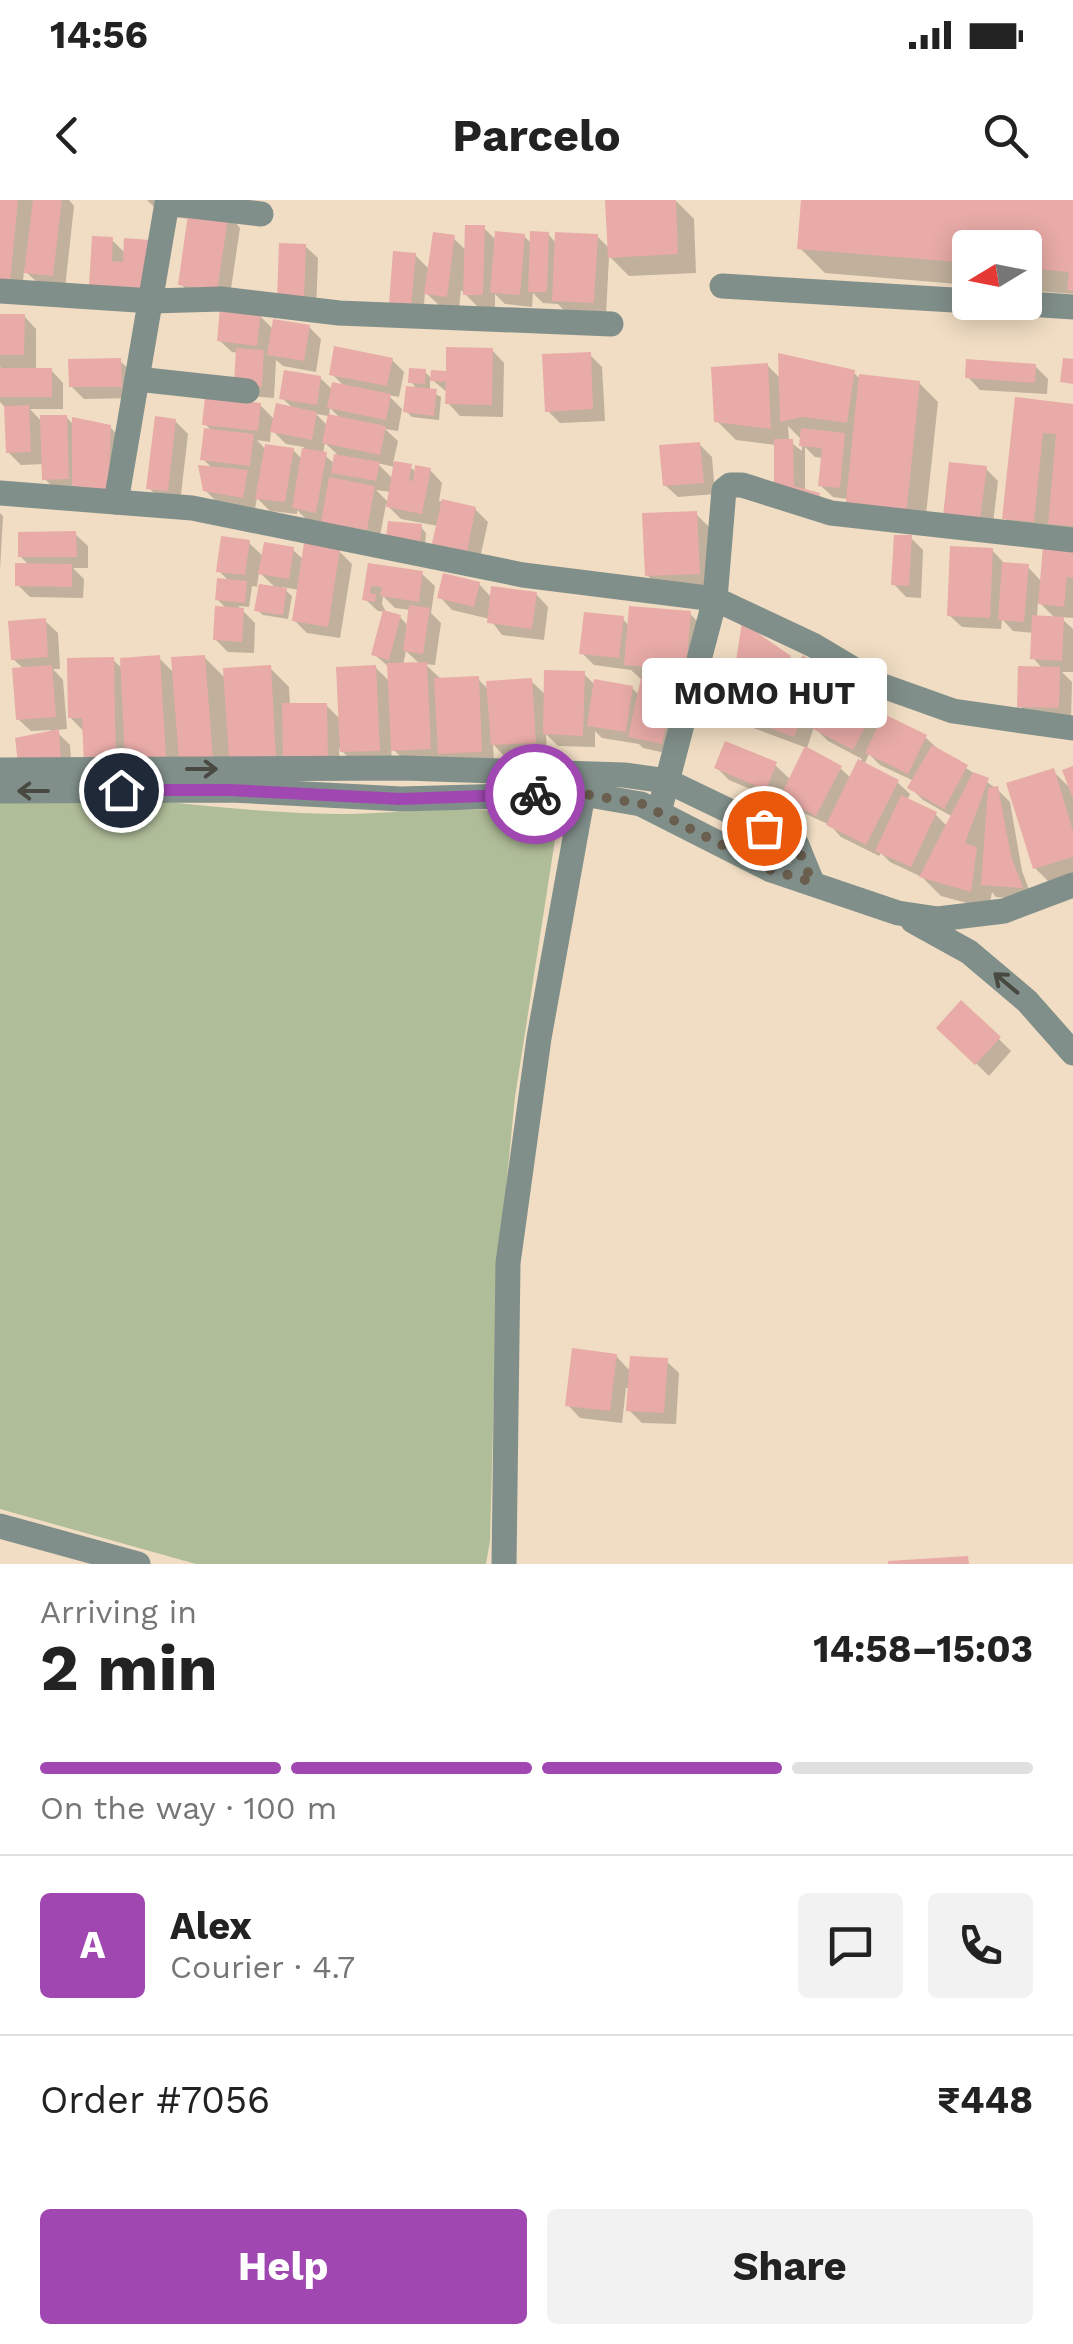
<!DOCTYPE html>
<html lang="en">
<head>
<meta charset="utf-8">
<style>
	:root { --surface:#fff; --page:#f2f2f2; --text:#222; --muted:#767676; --line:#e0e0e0; --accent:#a147b2 }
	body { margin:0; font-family:"Work Sans",sans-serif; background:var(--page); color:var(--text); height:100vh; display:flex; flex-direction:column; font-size:38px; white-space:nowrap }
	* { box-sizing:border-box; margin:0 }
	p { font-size:32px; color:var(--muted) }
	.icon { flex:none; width:55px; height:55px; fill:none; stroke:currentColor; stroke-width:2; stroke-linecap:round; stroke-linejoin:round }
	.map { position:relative; height:1364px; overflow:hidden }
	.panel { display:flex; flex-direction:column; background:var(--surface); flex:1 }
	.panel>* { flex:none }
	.needle { width:65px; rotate:260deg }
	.buttons { position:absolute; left:952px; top:30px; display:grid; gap:20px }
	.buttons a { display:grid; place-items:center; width:90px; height:90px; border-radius:10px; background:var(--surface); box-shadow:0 5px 25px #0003; font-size:50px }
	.pin { position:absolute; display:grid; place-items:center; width:85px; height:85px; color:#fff; margin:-42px; border:5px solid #fff; border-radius:50%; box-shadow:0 2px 10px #0007 }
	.courier { position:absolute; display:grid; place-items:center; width:100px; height:100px; margin:-50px; border:8px solid #a147b2; border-radius:50%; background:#fff; color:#222; box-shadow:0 2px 12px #0007 }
	.bubble { position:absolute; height:70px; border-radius:10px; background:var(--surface); box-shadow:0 5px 25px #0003; font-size:32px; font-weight:700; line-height:70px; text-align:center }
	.head em { font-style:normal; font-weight:700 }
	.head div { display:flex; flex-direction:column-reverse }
	.head { display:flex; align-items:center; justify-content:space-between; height:170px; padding:0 40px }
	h1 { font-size:65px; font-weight:700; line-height:75px }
	.bar { display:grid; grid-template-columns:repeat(4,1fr); gap:15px 10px; align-content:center; height:120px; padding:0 40px }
	.bar i { height:12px; border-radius:8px; background:var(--line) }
	.bar .active { background:var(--accent) }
	.bar p { grid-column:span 4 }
	.line { display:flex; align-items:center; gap:25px; padding:0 40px; border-top:2px solid var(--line) }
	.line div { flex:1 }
	.round { display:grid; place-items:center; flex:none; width:105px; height:105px; border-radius:10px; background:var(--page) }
	.cta { display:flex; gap:20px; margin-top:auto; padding:20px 40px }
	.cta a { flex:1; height:115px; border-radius:10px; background:var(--accent); color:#fff; font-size:40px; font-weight:700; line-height:115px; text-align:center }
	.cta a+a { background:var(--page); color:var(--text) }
	.status { display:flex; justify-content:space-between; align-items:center; height:70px; padding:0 50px; background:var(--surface); direction:ltr }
	.status svg { height:28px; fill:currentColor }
	header { display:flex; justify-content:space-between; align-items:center; height:130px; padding:0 40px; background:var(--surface); font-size:45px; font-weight:700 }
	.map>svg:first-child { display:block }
	.green { fill:#b0bd99 }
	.shadow { fill:#0003; fill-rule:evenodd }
	.building { fill:#e8aba7 }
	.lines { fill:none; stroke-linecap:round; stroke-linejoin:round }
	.minor { stroke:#818f8a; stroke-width:25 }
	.tertiary { stroke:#818f8a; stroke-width:25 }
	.oneway { stroke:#484941 }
	.done { stroke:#6a5f4f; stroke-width:10; stroke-dasharray:0 18 }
	.route { stroke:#a147b2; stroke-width:12 }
</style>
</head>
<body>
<div class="status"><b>14:56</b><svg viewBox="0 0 49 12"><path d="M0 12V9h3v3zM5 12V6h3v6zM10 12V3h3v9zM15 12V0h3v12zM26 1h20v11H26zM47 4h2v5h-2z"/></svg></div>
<header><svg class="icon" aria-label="back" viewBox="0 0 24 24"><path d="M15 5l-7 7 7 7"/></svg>Parcelo<svg class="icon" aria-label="search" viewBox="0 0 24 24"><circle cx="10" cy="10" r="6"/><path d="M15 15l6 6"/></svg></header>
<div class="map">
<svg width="1073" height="1364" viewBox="0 0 1073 1364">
	<rect width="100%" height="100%" fill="#f0ddc3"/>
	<path class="green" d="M 0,591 C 113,591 224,613 337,614 C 409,615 490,597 557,627 L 515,897 L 497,1079 L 490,1341 L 486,1364 L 196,1364 L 0,1309 Z"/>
	<g class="shadow">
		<polygon points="0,0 69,0 74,6 65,88 40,85 24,70 22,93 0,88"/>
		<polygon points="147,0 217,0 240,28 229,102 193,97 181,84 190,19 163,16"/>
		<polygon points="611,0 675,0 694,19 696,73 629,76 609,56 606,115 567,113 558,104 543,103 533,93 532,107 505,104 495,94 495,107 478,107 461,90 459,108 440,106 425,92 423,118 404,117 415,55 430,70 453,38 467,51 484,28 497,41 524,36 532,44 548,34 557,44 597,36 610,49"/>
		<polygon points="804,0 1073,0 1073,94 1025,90 1025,48 970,48 970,85 825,73 800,48"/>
		<polygon points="112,40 126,54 159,100 104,98"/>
		<polygon points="305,46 318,58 316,111 292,111"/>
		<polygon points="0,116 24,116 36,129 36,170 51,170 63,183 63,209 30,209 42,222 66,217 74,225 110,227 122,240 119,301 57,291 44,278 44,264 21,265 8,252 6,208 0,202 0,171 4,171 0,167"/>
		<polygon points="260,116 274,130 309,127 321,139 316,172 283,166 276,160 274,198 249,196 239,153 232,152 219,140"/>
		<polygon points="492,150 504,163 503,217 460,216 448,203 448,193 430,178 430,191 441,197 439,220 412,217 406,211 418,190 411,182 424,171 433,180"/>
		<polygon points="590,155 602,167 605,221 560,223 547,210"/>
		<path d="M 392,160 L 404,172 L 399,197 L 388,195 L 402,209 L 398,231 L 385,229 L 398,241 L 393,263 L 410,267 L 417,273 L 430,270 L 442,283 L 439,301 L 475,309 L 488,322 L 478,367 L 438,326 L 401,319 L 386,304 L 379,341 L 307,320 L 297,310 L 297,314 L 270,311 L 257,298 L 255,309 L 218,303 L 205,290 L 213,269 L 203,259 L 213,232 L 205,224 L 260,205 L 275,220 L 294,209 L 282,198 L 320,178 L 333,190 L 345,187 L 332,174 ZM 330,208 L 341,219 L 328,226 L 316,214 L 329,216 ZM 271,229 L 286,244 L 304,247 L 302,259 L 293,250 L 266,250 L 257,240 L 270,242 ZM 325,243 L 337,254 L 335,264 L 323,254 ZM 377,263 L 395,267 L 393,279 ZM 376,290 L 391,292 L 389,303 Z"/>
		<polygon points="120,161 133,173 133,198 84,199 71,186"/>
		<path d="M 767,165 L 782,180 L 853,172 L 858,177 L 919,183 L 938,202 L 924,334 L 848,299 L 833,297 L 820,285 L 823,258 L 815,257 L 805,247 L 805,292 L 819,295 L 831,308 L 790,300 L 776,245 L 736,240 L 717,221 ZM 788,226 L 802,240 L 802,251 L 789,241 Z"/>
		<polygon points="1035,166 1048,179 1047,194 980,190 968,177"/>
		<polygon points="1017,200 1073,206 1073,342 1024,337 1005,318"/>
		<polygon points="175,221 188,234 180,303 161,300 149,288"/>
		<polygon points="699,244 712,257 715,294 678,297 665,285"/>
		<polygon points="985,268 998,281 992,332 958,328"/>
		<polygon points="0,313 3,316 0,370"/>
		<polygon points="696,314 715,333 718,393 666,394 647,375"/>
		<polygon points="420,326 426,333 425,346 389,337"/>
		<polygon points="75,334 88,346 88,368 73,368 84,379 83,398 30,397 18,385 30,366 20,356"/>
		<polygon points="911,338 923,350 921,398 906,397 894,384"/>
		<path d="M 249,343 L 264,357 L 293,350 L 304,360 L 339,351 L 352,364 L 340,438 L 307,433 L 294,420 L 299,390 L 282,387 L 292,396 L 288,419 L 263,415 L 257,410 L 261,387 L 252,386 L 249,407 L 238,406 L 255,423 L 254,453 L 228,452 L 215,439 L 228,410 L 217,399 L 230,382 L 219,371 ZM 259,372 L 277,389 L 257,386 Z"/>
		<path d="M 992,350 L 1004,363 L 1027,366 L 1042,382 L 1073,351 L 1073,418 L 1060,417 L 1073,429 L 1073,472 L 1062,472 L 1072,482 L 1071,520 L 1032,518 L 1020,506 L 1043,469 L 1033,458 L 1034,433 L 1013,431 L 1002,419 L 1001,429 L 962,427 L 949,415 ZM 1038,401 L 1056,419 L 1037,418 Z"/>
		<path d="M 370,366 L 422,374 L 435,386 L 431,413 L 441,423 L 435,465 L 425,464 L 442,480 L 478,479 L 489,490 L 531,481 L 546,495 L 584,474 L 596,486 L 632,488 L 640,496 L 643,481 L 631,470 L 594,465 L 582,453 L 623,419 L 629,426 L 690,414 L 709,433 L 705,488 L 672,485 L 686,500 L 674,555 L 643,548 L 639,544 L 602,538 L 595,531 L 595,547 L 558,546 L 546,534 L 547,554 L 505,557 L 493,544 L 494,564 L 413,569 L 391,547 L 392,562 L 355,564 L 339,548 L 340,572 L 134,584 L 70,517 L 113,460 L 123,469 L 159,458 L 175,474 L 204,457 L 226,479 L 270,468 L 289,487 L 290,505 L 326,505 L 341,520 L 375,467 L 391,483 L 390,468 L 374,454 L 385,412 L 378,411 L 365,399 ZM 383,396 L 395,408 L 411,410 L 408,426 L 400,417 L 387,414 L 382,404 ZM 406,451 L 420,464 L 403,465 Z"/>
		<polygon points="479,384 492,398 536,394 548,407 544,440 502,435 490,419 452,410 440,397"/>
		<polygon points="45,421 58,433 60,469 53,469 63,480 67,529 55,530 70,545 72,575 33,574 51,530 31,531 18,519 24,469 13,459"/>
		<path d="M 744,427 L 798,466 L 836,481 L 849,494 L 847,496 L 873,510 L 883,520 L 925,537 L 938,549 L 997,589 L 1010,602 L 1022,671 L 1033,700 L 996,697 L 992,692 L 989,709 L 941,696 L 922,677 L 890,662 L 881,653 L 879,656 L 841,637 L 830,625 L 795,609 L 781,595 L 778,601 L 729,580 L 717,568 L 775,565 L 791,580 L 840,568 L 852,579 L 862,559 L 828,541 L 816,529 L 822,517 L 789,491 L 783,499 L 749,486 L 737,473 ZM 869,554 L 880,565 L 914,581 L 910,587 L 923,600 L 953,617 L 948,627 L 935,614 L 907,600 L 910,594 L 897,582 L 864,565 Z"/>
		<polygon points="736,514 802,515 814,527 807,548 748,526"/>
		<polygon points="1073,569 1073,681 1054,687 1035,668 1053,571 1072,590"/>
		<polygon points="962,803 1011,851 989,876 939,827"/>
		<polygon points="616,1156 631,1172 666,1161 679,1173 676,1224 642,1223 629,1210 630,1188 626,1188 622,1223 580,1218 568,1205"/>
	</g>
	<g class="building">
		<polygon points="0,0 18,0 10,82 0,81"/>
		<polygon points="33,0 62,0 53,76 24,73"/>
		<polygon points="605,0 676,0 678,54 608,58"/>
		<polygon points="801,0 1073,0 1073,91 1067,90 1069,72 1025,68 1025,48 970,48 970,63 797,49"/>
		<polygon points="189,7 229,13 217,91 178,85"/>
		<polygon points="465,25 485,25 483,95 463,95"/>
		<polygon points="495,31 525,34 520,95 490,93"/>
		<polygon points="530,31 549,32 547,92 528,92"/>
		<polygon points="433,32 455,35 447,97 424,94"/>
		<polygon points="555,32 598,34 594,103 552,101"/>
		<polygon points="92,36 113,37 112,61 123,62 124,38 150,40 147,89 89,86"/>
		<polygon points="279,43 306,44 304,100 277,99"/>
		<polygon points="393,51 416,53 411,107 389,105"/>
		<polygon points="220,108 261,113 257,146 217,141"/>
		<polygon points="0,114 25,114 24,155 0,155"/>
		<polygon points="273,119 310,125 304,161 267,155"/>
		<polygon points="334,146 393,158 387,186 329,175"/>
		<polygon points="446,147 493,148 492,205 445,204 446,182 430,181 431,170 446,171"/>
		<polygon points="236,148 264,150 262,187 234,184"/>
		<polygon points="591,152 593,209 545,212 542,154"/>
		<polygon points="778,153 855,170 847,223 803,217 780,222"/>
		<polygon points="121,158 122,187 69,187 68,159"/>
		<polygon points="1063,158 1073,159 1073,184 1060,182"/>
		<polygon points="966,159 1036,164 1035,183 965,178"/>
		<polygon points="768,163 771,229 714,222 711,167"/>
		<rect x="0" y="168" width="52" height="29"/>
		<polygon points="409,168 426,169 425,184 408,183"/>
		<polygon points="284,170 321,176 317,205 279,199"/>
		<polygon points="859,174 920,181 906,316 845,310"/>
		<polygon points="332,182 391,194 386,220 327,208"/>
		<polygon points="406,186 437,189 434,216 403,212"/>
		<polygon points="205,197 261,203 258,231 202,225"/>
		<polygon points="1015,197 1073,204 1073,326 1048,324 1056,234 1043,233 1034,322 1002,319"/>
		<polygon points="276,203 317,212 312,240 270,232"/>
		<polygon points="29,205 31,252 6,253 4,206"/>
		<polygon points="328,214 386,226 380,255 322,243"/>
		<polygon points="40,215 67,215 69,279 42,280"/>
		<polygon points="155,216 176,219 168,291 146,289"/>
		<polygon points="72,217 111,225 108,290 72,286"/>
		<polygon points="204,228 254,234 250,266 200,260"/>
		<polygon points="801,228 845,233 840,288 818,286 822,248 799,246"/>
		<polygon points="774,239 793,239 794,286 820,293 818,300 774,288"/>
		<polygon points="700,242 704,283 663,286 659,245"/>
		<polygon points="265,244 294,248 285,302 255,299"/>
		<polygon points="302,248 327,252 316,313 292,308"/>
		<polygon points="334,254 380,262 376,281 331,273"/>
		<polygon points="394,261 412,264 409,280 413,281 415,265 431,268 422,314 386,307"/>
		<polygon points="949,262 987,266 980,320 943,316"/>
		<polygon points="198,265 248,270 243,298 203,291"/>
		<polygon points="329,277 375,286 367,330 321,322"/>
		<polygon points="442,299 476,307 466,356 431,348"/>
		<polygon points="697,311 700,374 645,376 642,313"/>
		<polygon points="388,321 422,324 420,342 386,338"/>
		<polygon points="76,331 77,357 18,357 18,332"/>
		<polygon points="894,335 912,335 909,386 891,385"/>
		<polygon points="221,336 250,340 245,375 216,372"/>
		<polygon points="264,342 294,347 289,379 258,374"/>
		<polygon points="304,343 340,349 328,427 292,421"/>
		<polygon points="950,346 993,348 990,418 947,416"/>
		<polygon points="1043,346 1073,349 1073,378 1067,377 1064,407 1038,404"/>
		<polygon points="1002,362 1029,364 1024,422 998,420"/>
		<polygon points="15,363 72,364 72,387 15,386"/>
		<polygon points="368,363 423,371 419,402 380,396 382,387 371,386 370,393 376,394 375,402 362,400"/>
		<polygon points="443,373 480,382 474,407 437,398"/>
		<polygon points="217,378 247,381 245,403 215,400"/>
		<polygon points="259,384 287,388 283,415 254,411"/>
		<polygon points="491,386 537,392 532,429 487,423"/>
		<polygon points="409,405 430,408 423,454 403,451"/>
		<polygon points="215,406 244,408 242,442 213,440"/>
		<polygon points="629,406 691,411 686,470 624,465"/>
		<polygon points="383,410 401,415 389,460 371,455"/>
		<polygon points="584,412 624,416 619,458 579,454"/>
		<polygon points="1032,415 1064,417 1062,461 1030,459"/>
		<polygon points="46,418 48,457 11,460 8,421"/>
		<polygon points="742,422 791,456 770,488 734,474"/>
		<polygon points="160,455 166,558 125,560 120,458"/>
		<polygon points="205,455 213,559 179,561 171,457"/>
		<polygon points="803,455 838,479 816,511 781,486"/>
		<polygon points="114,457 116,566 84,566 82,518 68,518 67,458"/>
		<polygon points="427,462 431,549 391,551 387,463"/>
		<polygon points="52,465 56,517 16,520 12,468"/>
		<polygon points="271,465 276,556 229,559 223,468"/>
		<polygon points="376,465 380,551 340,552 336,467"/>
		<polygon points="1018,466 1060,467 1059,508 1017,507"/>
		<polygon points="544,470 585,471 583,536 543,534"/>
		<polygon points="479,476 482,552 438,554 434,478"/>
		<polygon points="532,478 536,543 491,545 486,481"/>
		<polygon points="641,478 675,485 662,544 628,537"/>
		<polygon points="594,479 633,486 626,532 587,526"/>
		<polygon points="835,487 875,508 853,550 813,529"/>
		<polygon points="742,490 803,513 794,537 733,514"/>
		<polygon points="282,503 327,503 328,561 283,561"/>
		<polygon points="884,514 927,535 908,574 865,553"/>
		<polygon points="59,529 61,563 18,563 15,538"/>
		<polygon points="725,541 777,562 766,590 714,568"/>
		<polygon points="932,545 968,565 944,609 907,588"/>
		<polygon points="805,546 842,566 816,616 780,597"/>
		<polygon points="858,559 899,580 866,645 826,625"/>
		<polygon points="1073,566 1073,599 1062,570"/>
		<polygon points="1054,568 1073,631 1073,657 1033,669 1006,583"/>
		<polygon points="973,572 989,578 965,643 977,647 971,692 919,677"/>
		<polygon points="998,586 1011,656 1023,688 981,685 988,588"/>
		<polygon points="901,595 937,612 911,667 875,651"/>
		<polygon points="961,800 1001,837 975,865 936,828"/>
		<polygon points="572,1148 617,1154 610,1211 565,1206"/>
		<polygon points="630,1156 668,1158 664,1213 626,1211"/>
		<polygon points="968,1356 969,1364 888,1364 888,1361"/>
	</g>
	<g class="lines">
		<g class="minor">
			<polyline points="722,86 970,101"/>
			<polyline points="0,91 152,101 221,99 339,113 611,124"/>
			<polyline points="1000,102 1073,107"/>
			<polyline points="137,179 247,191"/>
			<polyline points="0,293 192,308 523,375 715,399 659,612"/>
			<polyline points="116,302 167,3 261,14"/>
			<polyline points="1072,528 953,511 880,485 813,445 715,399 724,290 730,285 742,285 831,313 1073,340"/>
			<polyline points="0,1326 138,1364"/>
		</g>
		<g class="tertiary">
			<polyline points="0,570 404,568 624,575 667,581 796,643 812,682"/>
			<polyline points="0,591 231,590 401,599 583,594 641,604 771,670 898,713 938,719 1004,711 1073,685"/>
			<polyline points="913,721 969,752 1027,801 1073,853"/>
			<polyline points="504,1364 508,1063 539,838 583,594"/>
		</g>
	</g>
	<defs><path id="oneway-shaft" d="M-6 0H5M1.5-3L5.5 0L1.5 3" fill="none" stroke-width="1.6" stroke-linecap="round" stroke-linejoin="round" transform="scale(2.5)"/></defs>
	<g class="oneway">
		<use href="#oneway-shaft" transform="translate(202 569)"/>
		<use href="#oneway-shaft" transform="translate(33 591) rotate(-180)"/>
		<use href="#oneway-shaft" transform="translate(1006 783) rotate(-140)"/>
	</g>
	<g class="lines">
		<polyline class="done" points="535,594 584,594 642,604 771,670 812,682 796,643 764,628"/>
		<polyline class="route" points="121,590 230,590 401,599 535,594"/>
	</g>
</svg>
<div class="buttons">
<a><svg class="needle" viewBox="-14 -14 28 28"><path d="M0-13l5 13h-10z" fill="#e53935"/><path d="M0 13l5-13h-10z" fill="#767676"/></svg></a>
</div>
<div class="pin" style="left:764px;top:628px;background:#ea580c"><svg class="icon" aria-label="bag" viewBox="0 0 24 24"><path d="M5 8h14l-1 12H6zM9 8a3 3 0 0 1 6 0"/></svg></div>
<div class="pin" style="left:121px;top:590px;background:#1f2937"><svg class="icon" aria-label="home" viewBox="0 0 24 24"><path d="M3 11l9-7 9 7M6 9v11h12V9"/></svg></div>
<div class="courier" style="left:535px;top:594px"><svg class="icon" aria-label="bike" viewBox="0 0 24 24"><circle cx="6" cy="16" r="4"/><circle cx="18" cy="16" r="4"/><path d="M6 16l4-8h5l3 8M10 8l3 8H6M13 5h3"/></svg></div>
<div class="bubble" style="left:642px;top:458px;width:245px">MOMO HUT</div>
</div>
<section class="panel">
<div class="head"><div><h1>2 min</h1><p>Arriving in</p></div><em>14:58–15:03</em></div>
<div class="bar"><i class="active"></i><i class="active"></i><i class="active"></i><i></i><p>On the way · 100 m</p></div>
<div class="line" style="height:180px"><b class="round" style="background:var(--accent);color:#fff">A</b><div><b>Alex</b><p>Courier · 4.7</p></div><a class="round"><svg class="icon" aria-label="chat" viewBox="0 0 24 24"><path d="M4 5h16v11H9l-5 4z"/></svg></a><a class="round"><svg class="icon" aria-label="phone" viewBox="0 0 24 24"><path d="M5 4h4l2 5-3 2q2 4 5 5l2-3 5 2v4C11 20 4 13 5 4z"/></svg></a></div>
<div class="line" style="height:130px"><div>Order #7056</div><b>₹448</b></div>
<div class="cta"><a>Help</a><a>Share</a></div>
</section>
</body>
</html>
